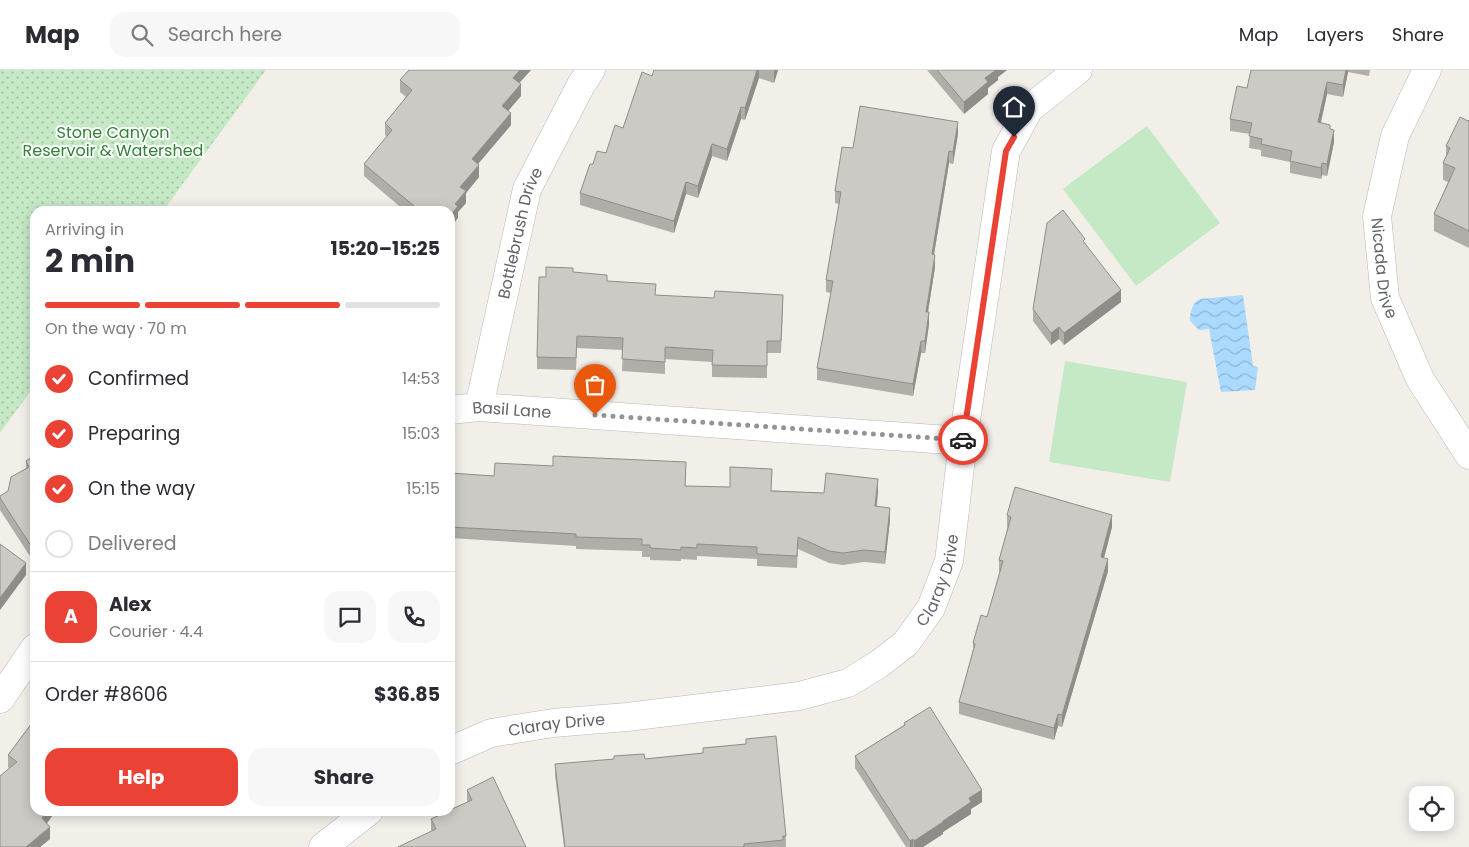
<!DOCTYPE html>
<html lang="en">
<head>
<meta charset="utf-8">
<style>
	:root { --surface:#fff; --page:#f7f7f7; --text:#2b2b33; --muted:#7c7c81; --line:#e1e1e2; --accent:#ea4335 }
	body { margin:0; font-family:Poppins,sans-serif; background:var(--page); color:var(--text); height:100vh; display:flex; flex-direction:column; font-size:19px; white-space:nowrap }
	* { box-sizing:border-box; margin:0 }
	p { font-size:16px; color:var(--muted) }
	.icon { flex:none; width:28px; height:28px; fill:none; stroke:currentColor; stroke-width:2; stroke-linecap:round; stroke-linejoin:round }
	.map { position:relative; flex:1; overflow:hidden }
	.side { position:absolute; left:30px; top:136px; width:425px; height:610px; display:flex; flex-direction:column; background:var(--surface); border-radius:15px; box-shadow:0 2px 12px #0003 }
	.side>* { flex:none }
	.tools { position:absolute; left:1409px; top:716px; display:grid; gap:10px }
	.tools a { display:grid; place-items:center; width:45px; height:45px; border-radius:10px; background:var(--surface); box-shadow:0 2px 12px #0003; font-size:25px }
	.pin { position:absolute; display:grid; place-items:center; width:42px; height:42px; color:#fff; margin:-51px -21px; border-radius:50% 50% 50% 0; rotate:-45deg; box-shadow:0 0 5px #0007 }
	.pin .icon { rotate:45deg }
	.courier { position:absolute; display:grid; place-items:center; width:50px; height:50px; margin:-25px; border:4px solid #ea4335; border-radius:50%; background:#fff; color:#222; box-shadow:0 1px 6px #0007 }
	.summary em { font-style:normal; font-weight:700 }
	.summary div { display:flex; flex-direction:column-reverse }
	.summary { display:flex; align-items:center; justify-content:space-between; height:85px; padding:0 15px }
	h1 { font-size:32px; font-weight:700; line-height:38px }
	.bar { display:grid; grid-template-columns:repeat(4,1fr); gap:8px 5px; align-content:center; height:60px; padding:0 15px }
	.bar i { height:6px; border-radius:4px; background:var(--line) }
	.bar .current { background:var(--accent) }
	.bar p { grid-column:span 4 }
	.line { display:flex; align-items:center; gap:12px; padding:0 15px; border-top:1px solid var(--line) }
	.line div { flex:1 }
	.round { display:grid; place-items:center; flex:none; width:52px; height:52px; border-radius:15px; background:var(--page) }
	ol { padding:0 15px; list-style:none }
	li { display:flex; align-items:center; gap:15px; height:55px }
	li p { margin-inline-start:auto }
	li .icon { padding:5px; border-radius:50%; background:var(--accent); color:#fff; stroke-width:4 }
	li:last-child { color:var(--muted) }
	li i { width:28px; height:28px; border:2px solid var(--line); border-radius:50% }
	.cta { display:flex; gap:10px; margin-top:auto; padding:10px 15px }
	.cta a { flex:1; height:58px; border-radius:15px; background:var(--accent); color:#fff; font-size:20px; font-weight:700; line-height:58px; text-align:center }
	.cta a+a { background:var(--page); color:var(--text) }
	header { display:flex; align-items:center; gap:30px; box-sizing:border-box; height:70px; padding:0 25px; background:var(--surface); border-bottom:1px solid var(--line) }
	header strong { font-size:24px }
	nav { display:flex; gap:28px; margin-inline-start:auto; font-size:18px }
	.search { width:350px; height:45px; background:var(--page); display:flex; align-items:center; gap:12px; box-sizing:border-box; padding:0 18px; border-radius:15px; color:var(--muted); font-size:19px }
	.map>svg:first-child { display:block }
	.park { fill:url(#park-dots) }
	.garden { fill:#c5e8c5 }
	.water { fill:url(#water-waves) }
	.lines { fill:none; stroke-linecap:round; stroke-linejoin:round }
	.minor-casing { stroke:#b5b8bc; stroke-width:29 }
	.minor { stroke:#fff; stroke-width:28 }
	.wall { fill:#afaea9 }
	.shaded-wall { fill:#8f8d8a }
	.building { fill:#cccac5; stroke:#8f8d8a }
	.done { stroke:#929495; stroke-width:5; stroke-dasharray:0 9 }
	.route { stroke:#ea4335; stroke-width:6 }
	.labels { text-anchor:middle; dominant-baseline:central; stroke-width:4; stroke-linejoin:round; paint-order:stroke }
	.park-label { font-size:16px; fill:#348238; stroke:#fff }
	.street-label { font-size:16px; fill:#5f6368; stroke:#fff }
</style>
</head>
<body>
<header>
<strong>Map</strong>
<div class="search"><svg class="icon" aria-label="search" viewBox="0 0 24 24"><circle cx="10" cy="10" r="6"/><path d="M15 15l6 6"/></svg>Search here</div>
<nav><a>Map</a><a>Layers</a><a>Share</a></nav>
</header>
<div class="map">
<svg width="1469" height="777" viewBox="0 0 1469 777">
	<defs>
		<pattern id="park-dots" width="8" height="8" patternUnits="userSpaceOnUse" patternTransform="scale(1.25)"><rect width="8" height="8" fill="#c5e8c5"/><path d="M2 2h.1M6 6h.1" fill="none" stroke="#a3c0a4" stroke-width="1.8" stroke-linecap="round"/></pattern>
		<pattern id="water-waves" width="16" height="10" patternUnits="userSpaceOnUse" patternTransform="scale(1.25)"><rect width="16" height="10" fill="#aadaff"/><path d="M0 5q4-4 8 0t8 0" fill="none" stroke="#8eb4d2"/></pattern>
	</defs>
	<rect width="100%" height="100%" fill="#f1efe8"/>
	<polygon class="park" points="0,0 266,0 163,141 35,141 35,315 0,363"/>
	<g class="garden">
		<polygon points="1147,56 1220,153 1136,216 1063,119"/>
		<polygon points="1065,291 1187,312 1170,412 1049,392"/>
	</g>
	<path class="water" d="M 1243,225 L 1253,296 L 1258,297 L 1255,320 L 1221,322 L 1209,259 L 1199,260 L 1190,251 C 1190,242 1192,233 1200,229 Z"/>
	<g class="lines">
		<g class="minor-casing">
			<g id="minor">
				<path id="s1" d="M 1427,0 L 1395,66 L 1377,146 L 1385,228 L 1420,309 L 1469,385"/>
				<path id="s2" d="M 479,337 L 527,119 L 581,15 L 591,0"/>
				<path id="s3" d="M 450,340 L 479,337 L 963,371"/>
				<polyline points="0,629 35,578"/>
				<path id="s4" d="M 450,681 L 491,663 L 553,653 L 627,647 L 799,626 L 848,613 L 879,594 L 906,573 L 931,538 L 949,491 L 963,371 L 1006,81 L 1029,39 L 1078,0"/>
				<polyline points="323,777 369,741"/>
			</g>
		</g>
		<use href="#minor" class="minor"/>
	</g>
	<g class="wall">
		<polygon points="409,0 531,0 519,13 521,26 508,41 511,55 478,94 479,107 466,123 466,133 458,142 458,148 450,141 405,141 364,106 364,94 387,67 385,65 385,53 406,27 400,22 400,10"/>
		<polygon points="654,0 778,0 774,13 759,8 745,50 741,49 727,91 712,86 698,128 686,124 674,163 580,135 580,123 593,94 606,83 623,58 652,6"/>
		<polygon points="927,0 1007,0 998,7 998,10 988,18 988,24 964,44"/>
		<polygon points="1251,0 1370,0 1369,6 1348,2 1343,27 1327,24 1321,53 1330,59 1334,72 1327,106 1322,105 1321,109 1290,103 1290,92 1261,86 1261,80 1249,78 1250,64 1230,61 1230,49 1247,18"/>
		<polygon points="1469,50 1469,178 1434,161 1434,144 1448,112 1443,110 1443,93 1446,87 1446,76"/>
		<polygon points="958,64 953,94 949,93 934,185 935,197 928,242 929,254 925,283 921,283 913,326 817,310 817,298 831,223 826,222 826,210 839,134 835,133 835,121 853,78"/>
		<polygon points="1085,174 1121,232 1064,275 1059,269 1051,275 1033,251 1033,239"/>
		<polygon points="573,202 656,225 783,237 781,283 767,283 767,308 712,307 712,292 665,289 665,304 622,301 623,280 577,278 576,300 537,299 537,287"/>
		<polygon points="35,385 35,494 0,440 0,426 8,421 26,399 26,391"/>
		<polygon points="450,403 494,406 686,404 685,416 824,423 878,421 877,436 890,450 885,494 864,492 843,495 829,493 798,479 797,498 757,496 757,489 697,486 697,490 681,489 681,491 650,490 650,487 642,487 642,481 576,479 576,476 450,468"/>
		<polygon points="1007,445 1112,457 1104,488 1108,501 1062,657 1058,656 1054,670 959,644 959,632 973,580 973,573 987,547 1000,502 999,502 999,490 1008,458 1007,457"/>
		<polygon points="35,649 47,753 50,769 40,777 0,777 9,698 8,697 8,685"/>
		<polygon points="904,653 982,732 971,739 971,744 943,762 943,764 923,777 906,777 855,698 855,686 904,655"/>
		<polygon points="746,669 786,766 786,777 564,777 555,706 555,694 645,689 703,683 703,678 746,674"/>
		<polygon points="467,720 526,777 431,761 431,749 467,732"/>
	</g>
	<g class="shaded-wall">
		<polygon points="520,0 531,0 513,20 513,8"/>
		<polygon points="757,0 759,0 759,8 745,50 745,38"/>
		<polygon points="774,0 778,0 774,13"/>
		<polygon points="996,0 1007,0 998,7 998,10 988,18 988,24 964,44 964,32 985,8"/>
		<polygon points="1346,0 1348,0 1348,2 1343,27 1343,15"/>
		<polygon points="1327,12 1327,24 1318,64 1318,52"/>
		<polygon points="521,14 521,26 502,48 502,36"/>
		<polygon points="741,37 741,49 727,91 727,79"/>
		<polygon points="511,43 511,55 472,101 472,89"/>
		<polygon points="958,52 958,64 953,94 953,82"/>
		<polygon points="1334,60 1334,72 1327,106 1327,94"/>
		<polygon points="712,74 712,86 698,128 698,116"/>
		<polygon points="949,81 949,93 932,196 932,184"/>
		<polygon points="1322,93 1322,105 1321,109 1321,98"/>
		<polygon points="479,95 479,107 466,123 466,133 458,142 458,148 450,158 450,146 460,117"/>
		<polygon points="686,112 686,124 674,163 674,151"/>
		<polygon points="935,185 935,197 926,254 926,242"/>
		<polygon points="1121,220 1121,232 1064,275 1064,263"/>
		<polygon points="929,242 929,254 925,283 925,271"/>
		<polygon points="1059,257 1059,269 1051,275 1051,263"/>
		<polygon points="921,271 921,283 913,326 913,314"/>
		<polygon points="878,409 878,421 875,448 875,436"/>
		<polygon points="890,438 890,450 885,494 885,482"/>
		<polygon points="1112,445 1112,457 1101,499 1101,487"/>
		<polygon points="1108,489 1108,501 1062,657 1062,645"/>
		<polygon points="26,493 26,505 0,540 0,528"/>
		<polygon points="1058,644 1058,656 1054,670 1054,658"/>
		<polygon points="982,720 982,732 971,739 971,744 943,762 943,764 923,777 914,777 914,771 969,728"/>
		<polygon points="47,741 56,741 42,760 42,748"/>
		<polygon points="50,757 50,769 40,777 26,777"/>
		<polygon points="913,769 913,777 910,777 910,771"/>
	</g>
	<g class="building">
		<polygon points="409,0 520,0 513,8 521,14 502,36 511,43 472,89 479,95 460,117 466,121 455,134 458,136 450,146 450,141 420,141 364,94 392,60 385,53 412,20 400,10"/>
		<polygon points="654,0 757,0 745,38 741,37 727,79 712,74 698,116 686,112 674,151 580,123 590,94 593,94 597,81 606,83 615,55 623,58 642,2 652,6"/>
		<polygon points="937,0 996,0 985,8 988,12 964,32"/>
		<polygon points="1251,0 1346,0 1343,15 1327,12 1318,52 1330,55 1330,59 1334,60 1327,94 1322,93 1321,98 1290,91 1292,81 1261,74 1262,69 1249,66 1252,53 1230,49 1237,16 1247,18"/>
		<polygon points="860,36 958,52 953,82 949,81 932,184 935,185 926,242 929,242 925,271 921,271 913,314 817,298 833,211 826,210 841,122 835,121 842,77 853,78"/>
		<polygon points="1460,47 1468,51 1469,50 1469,161 1434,144 1455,98 1443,93 1450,78 1446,76"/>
		<polygon points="1063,140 1085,169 1083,171 1121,220 1064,263 1059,257 1051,263 1033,239 1047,153"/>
		<polygon points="546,197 573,198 573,202 607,205 607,211 656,214 655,225 714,228 715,221 783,225 781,271 767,271 767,296 712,295 713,280 665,277 665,292 622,289 623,268 577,266 576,288 537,287 539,207 546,207"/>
		<polygon points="35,385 35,482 0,428 0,426 8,421 11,407 29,397 26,391"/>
		<polygon points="553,386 686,392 685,416 730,417 730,397 772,399 771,421 824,423 826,403 878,409 875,436 890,438 885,482 864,480 843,483 829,481 798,467 797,486 757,484 757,477 697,474 697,478 681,477 681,480 650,478 650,475 642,475 642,469 576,467 576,464 450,457 450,403 494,406 495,393 553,396"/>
		<polygon points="1015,417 1112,445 1101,487 1108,489 1062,645 1058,644 1054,658 959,632 975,574 973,573 981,545 987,547 1003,491 999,490 1011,447 1007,445"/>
		<polygon points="0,474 26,493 0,528"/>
		<polygon points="930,637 982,720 969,728 971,732 943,751 943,752 914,771 913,769 910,771 855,686 905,655 904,653"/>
		<polygon points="35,649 35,741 47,741 42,748 50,757 26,777 0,777 0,706 17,692 8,685"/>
		<polygon points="776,666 786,766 783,766 783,770 744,774 744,777 565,777 555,694 614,689 614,686 644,684 645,689 703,683 703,678 746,674 746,669"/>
		<polygon points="493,707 526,777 398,777 436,759 431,749 448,741 450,741 450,740 472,730 467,720"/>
	</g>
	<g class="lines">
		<polyline class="done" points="595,345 963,370"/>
		<polyline class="route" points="963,370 1006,81 1014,67"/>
	</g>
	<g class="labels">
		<g class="park-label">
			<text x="113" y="62">Stone Canyon<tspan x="113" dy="18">Reservoir &amp; Watershed</tspan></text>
		</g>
		<g class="street-label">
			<text stroke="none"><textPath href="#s2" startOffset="179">Bottlebrush Drive</textPath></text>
			<text stroke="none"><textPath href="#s1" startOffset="208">Nicada Drive</textPath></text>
			<text stroke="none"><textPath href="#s3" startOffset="62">Basil Lane</textPath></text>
			<text stroke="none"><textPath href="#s4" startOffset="548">Claray Drive</textPath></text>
			<text stroke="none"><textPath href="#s4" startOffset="111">Claray Drive</textPath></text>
		</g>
	</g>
</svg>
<div class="tools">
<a><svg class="icon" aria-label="locate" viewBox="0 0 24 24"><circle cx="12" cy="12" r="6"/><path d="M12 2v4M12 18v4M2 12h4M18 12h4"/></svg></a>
</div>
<div class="pin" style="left:595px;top:345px;background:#ea580c"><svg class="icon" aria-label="bag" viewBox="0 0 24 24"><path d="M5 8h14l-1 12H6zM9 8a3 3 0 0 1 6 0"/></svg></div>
<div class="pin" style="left:1014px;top:67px;background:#1f2937"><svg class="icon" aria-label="home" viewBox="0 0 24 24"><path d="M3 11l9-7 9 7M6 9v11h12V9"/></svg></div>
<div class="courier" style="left:963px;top:370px"><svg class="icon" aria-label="car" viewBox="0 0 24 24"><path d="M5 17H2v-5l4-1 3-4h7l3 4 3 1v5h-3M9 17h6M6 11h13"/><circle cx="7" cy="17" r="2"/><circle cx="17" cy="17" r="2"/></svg></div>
<section class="side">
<div class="summary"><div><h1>2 min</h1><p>Arriving in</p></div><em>15:20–15:25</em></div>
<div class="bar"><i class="current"></i><i class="current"></i><i class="current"></i><i></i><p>On the way · 70 m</p></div>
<ol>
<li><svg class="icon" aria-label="check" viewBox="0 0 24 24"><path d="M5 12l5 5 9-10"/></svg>Confirmed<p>14:53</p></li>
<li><svg class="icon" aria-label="check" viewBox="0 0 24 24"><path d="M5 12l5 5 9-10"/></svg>Preparing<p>15:03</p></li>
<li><svg class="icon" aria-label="check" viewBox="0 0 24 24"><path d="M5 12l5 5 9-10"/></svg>On the way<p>15:15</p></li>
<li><i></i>Delivered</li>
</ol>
<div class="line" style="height:90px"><b class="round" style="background:var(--accent);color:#fff">A</b><div><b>Alex</b><p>Courier · 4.4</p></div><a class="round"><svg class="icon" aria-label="chat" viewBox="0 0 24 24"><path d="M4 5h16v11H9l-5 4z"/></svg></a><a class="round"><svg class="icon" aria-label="phone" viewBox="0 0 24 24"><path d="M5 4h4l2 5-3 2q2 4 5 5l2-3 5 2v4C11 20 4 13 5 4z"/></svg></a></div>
<div class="line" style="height:65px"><div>Order #8606</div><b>$36.85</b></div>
<div class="cta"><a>Help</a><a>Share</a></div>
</section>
</div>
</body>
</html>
